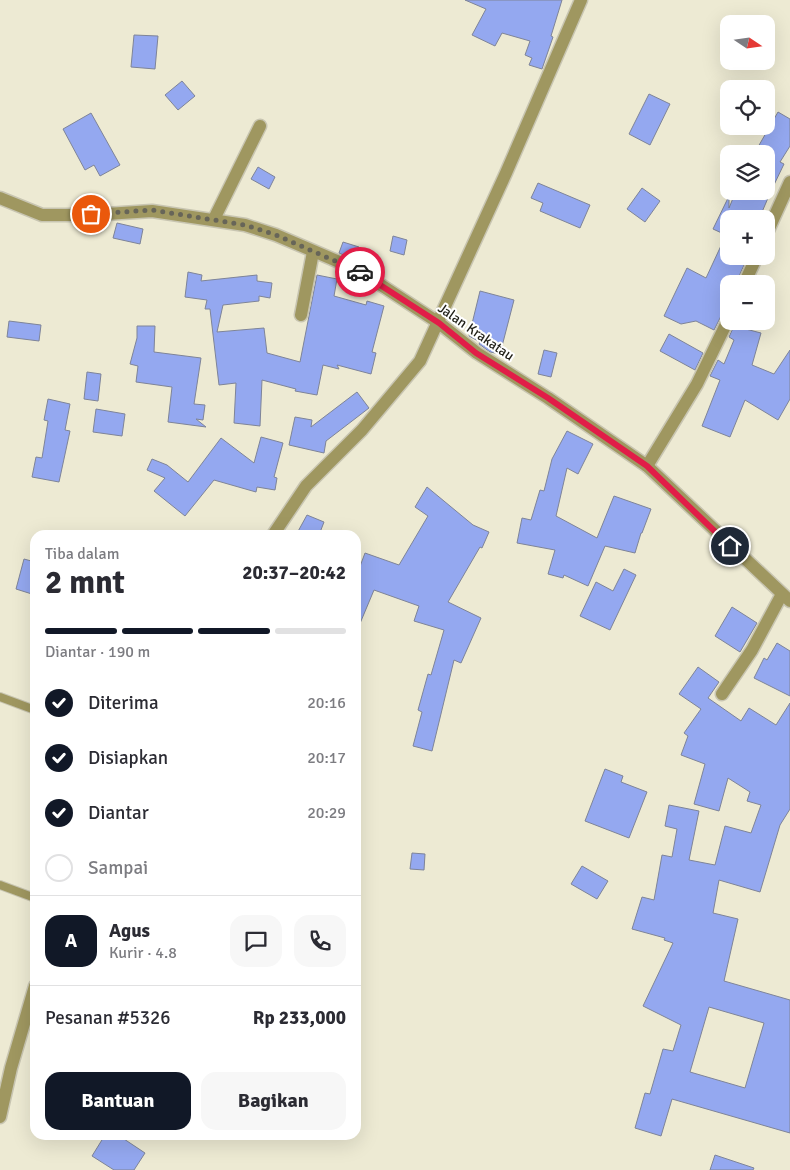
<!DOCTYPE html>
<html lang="id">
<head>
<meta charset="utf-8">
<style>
	:root { --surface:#fff; --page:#f7f7f7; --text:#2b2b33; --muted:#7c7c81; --line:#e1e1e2; --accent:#111827 }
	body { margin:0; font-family:Signika,sans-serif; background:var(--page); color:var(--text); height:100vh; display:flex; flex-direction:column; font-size:19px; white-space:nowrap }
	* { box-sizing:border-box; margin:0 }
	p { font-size:16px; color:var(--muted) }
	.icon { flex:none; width:28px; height:28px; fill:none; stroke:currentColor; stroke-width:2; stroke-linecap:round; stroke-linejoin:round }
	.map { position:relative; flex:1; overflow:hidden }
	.panel { position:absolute; left:30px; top:530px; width:331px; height:610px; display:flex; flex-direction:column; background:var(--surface); border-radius:15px; box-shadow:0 5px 20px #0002 }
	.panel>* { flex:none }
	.needle { width:32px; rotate:103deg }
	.tools { position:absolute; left:720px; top:15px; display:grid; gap:10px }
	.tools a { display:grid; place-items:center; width:55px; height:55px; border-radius:10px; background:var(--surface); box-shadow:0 5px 20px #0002; font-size:25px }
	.pin { position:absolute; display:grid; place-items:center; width:42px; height:42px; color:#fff; margin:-21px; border:2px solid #fff; border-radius:50%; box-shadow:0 1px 5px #0007 }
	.courier { position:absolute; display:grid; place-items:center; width:50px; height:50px; margin:-25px; border:4px solid #e11d48; border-radius:50%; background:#fff; color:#222; box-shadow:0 1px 6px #0007 }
	.headline em { font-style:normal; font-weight:700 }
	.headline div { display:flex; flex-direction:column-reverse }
	.headline { display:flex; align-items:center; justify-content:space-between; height:85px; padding:0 15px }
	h1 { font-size:32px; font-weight:700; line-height:38px }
	.bar { display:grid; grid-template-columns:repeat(4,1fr); gap:8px 5px; align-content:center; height:60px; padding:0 15px }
	.bar i { height:6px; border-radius:4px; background:var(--line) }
	.bar .on { background:var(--accent) }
	.bar p { grid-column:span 4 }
	.line { display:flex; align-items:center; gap:12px; padding:0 15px; border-top:1px solid var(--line) }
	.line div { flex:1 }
	.round { display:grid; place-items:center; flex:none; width:52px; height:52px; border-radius:15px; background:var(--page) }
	ol { padding:0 15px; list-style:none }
	li { display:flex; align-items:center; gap:15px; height:55px }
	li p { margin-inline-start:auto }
	li .icon { padding:5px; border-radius:50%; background:var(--accent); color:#fff; stroke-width:4 }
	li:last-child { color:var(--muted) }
	li i { width:28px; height:28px; border:2px solid var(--line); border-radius:50% }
	.action { display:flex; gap:10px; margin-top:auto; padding:10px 15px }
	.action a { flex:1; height:58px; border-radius:15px; background:var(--accent); color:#fff; font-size:20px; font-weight:700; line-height:58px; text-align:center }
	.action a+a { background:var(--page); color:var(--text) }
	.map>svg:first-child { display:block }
	.building { fill:#94a8f0; stroke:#7e8498; fill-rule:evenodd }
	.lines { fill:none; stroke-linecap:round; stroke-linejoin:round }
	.lane-casing { stroke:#c8c5b1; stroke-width:10 }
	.street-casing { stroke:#c8c5b1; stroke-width:15 }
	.lane { stroke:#9f9760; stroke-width:8 }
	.street { stroke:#9f9760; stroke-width:12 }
	.done { stroke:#676558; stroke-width:5; stroke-dasharray:0 9 }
	.route { stroke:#e11d48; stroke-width:6 }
	.labels { text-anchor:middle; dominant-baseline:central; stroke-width:4; stroke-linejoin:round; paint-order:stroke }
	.street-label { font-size:14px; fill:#1f1e16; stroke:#fff }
</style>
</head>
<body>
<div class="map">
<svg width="790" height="1170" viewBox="0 0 790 1170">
	<rect width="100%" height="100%" fill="#edead3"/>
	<g class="building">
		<polygon points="465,0 562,0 551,36 553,37 542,69 529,65 532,58 525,55 530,41 502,33 495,46 472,35 486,9"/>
		<polygon points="134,35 158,36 155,69 131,67"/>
		<polygon points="182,81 195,96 178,110 165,95"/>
		<polygon points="649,94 670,104 650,145 629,134"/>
		<polygon points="778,112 790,119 790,146 780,162 784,164 771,191 759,219 729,219 729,256 748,256 736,283 729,284 728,310 722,314 714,330 696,321 681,324 664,316 687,268 706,278 726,235 713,229 729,196 729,208 736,191 766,191 766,154 754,154"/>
		<polygon points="91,113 120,165 100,176 94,165 85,170 63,129"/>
		<polygon points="258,167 275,177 269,189 251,179"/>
		<polygon points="538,183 590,205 580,228 540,211 543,203 531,198"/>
		<polygon points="642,188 660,201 645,222 627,209"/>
		<polygon points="117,223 143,229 140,244 113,238"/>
		<polygon points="393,236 407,240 404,255 390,251"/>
		<polygon points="343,242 359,247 355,260 339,253"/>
		<polygon points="188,272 202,275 201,281 257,275 257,281 272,283 270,298 259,296 259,301 223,305 217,332 264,328 267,353 300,362 317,275 337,279 334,296 366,305 367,301 384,306 372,352 376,353 371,374 337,365 339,369 323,365 317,395 295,391 296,389 262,380 260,426 234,423 236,383 219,385 210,309 205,309 207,300 185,297"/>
		<polygon points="480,291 514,300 500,354 490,352 479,344 480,342 469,336"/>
		<polygon points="9,321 41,325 39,341 7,337"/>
		<polygon points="137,326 155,326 154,352 201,358 194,404 205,405 203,420 196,419 206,427 168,422 172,387 136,382 138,366 130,364 137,338"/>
		<polygon points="734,326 761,333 752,365 774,374 790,350 790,399 778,420 745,400 730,437 702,426 720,380 710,376 718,360 724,364 734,340 729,337"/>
		<polygon points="669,334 703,353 695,370 660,351"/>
		<polygon points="544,350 557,353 551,377 538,374"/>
		<polygon points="87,372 101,374 98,401 84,399"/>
		<polygon points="357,392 369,408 326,441 324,453 289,445 295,417 312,420 311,427"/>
		<polygon points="48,399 70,404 65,430 70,431 59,482 32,477 36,457 42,458 48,421 44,420"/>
		<polygon points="96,409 125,414 122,436 93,432"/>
		<polygon points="567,431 593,444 578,474 567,468 556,516 597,538 614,496 651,509 642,533 641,533 635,553 605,546 588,586 564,575 563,578 548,574 555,550 517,543 522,518 531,520 540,490 544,491 552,459"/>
		<polygon points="261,437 283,443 274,477 277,478 275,490 257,487 256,492 214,480 185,516 154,491 165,478 147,470 152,459 167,465 188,482 221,438 254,463"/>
		<polygon points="427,487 473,525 489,532 482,548 480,547 448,602 481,618 461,663 454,660 432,751 413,746 422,712 418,710 428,674 431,675 444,630 414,621 419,606 374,590 356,633 356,577 365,553 399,565 428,516 415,507"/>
		<polygon points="307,515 324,522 319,535 296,535"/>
		<polygon points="24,559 35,562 35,595 16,589"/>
		<polygon points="624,569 636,575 610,630 580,616 596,582 613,591"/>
		<polygon points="732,607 757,623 740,652 715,636"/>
		<polygon points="777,643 790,651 790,696 754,678 764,658 767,660"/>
		<path d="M 698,667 L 719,682 L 708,698 L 741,721 L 749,708 L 776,725 L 790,703 L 790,809 L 780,825 L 760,892 L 719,880 L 713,913 L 738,919 L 724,981 L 790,1000 L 790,1133 L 672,1099 L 661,1136 L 635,1128 L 645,1093 L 650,1094 L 663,1049 L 673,1051 L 681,1025 L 643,1006 L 673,943 L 664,940 L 665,938 L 632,929 L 642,897 L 654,900 L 662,855 L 672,857 L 677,829 L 665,826 L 669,805 L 699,811 L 689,860 L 715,865 L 725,826 L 751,833 L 761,805 L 747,801 L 750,792 L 728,778 L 719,811 L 694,804 L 705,764 L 681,755 L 688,736 L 684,733 L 701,709 L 679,694 ZM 709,1007 L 764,1023 L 745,1088 L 690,1072 Z"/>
		<polygon points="605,769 623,776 621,782 647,792 629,838 585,821"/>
		<polygon points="412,853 425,854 424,870 410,869"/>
		<polygon points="582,866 608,881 597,899 571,884"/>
		<polygon points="105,1135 118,1135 145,1153 134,1170 114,1170 92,1156"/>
		<polygon points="715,1155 754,1168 753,1170 710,1170"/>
	</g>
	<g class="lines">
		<g class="lane-casing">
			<g id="lane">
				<polyline points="0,697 35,710"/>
				<polyline points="0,885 35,898"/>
			</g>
		</g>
		<g class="street-casing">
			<g id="street">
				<polyline points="0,198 42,215 91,215 152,211 245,225 276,235 358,270 439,323 477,353 548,398 647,466 790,601"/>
				<polyline points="214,219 260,126"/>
				<polyline points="766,235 790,182"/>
				<polyline points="744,284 757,256"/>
				<polyline points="301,315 313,252"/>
				<polyline points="647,466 697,384 729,318"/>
				<polyline points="273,535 306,486 362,430 420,361 506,173 581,0"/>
				<polyline points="722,694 752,650 782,594"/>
				<polyline points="0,1117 11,1068 35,986"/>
			</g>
		</g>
		<use href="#lane" class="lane"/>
		<use href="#street" class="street"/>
	</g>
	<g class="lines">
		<polyline class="done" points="91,214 152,210 245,225 276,235 360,272"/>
		<polyline class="route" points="360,272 439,323 476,353 548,398 647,466 730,546"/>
	</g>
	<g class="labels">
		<g class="street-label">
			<text transform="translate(476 332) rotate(35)">Jalan Krakatau</text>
		</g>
	</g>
</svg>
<div class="tools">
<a><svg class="needle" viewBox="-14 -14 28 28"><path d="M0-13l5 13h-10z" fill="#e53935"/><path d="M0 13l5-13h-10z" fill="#7c7c81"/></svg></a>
<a><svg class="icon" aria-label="locate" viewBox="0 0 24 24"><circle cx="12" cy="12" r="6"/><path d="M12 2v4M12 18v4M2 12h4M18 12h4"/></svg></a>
<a><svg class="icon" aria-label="layers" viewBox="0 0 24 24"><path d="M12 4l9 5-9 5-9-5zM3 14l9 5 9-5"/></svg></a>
<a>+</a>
<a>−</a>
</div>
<div class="pin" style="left:91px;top:214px;background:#ea580c"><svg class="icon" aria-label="bag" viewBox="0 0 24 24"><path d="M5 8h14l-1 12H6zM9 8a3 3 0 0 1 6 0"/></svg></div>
<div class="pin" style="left:730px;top:546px;background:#1f2937"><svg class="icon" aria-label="home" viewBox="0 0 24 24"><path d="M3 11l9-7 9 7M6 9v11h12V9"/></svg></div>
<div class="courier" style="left:360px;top:272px"><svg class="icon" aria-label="car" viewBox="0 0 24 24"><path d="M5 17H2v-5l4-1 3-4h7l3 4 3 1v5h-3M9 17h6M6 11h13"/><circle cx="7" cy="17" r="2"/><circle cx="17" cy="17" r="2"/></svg></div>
<section class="panel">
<div class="headline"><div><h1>2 mnt</h1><p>Tiba dalam</p></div><em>20:37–20:42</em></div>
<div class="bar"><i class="on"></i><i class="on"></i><i class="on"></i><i></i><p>Diantar · 190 m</p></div>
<ol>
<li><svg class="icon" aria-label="check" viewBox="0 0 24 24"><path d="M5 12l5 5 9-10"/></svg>Diterima<p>20:16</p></li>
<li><svg class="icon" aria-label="check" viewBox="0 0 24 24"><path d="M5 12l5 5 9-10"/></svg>Disiapkan<p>20:17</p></li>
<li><svg class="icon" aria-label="check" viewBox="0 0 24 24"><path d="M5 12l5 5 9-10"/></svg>Diantar<p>20:29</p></li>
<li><i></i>Sampai</li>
</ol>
<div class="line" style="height:90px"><b class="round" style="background:var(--accent);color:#fff">A</b><div><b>Agus</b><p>Kurir · 4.8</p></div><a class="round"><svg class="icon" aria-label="chat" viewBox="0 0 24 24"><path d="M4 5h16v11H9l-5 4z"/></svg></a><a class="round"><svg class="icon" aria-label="phone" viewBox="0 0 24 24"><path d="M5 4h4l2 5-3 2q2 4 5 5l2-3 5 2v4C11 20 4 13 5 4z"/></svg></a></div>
<div class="line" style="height:65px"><div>Pesanan #5326</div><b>Rp 233,000</b></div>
<div class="action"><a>Bantuan</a><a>Bagikan</a></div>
</section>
</div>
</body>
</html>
